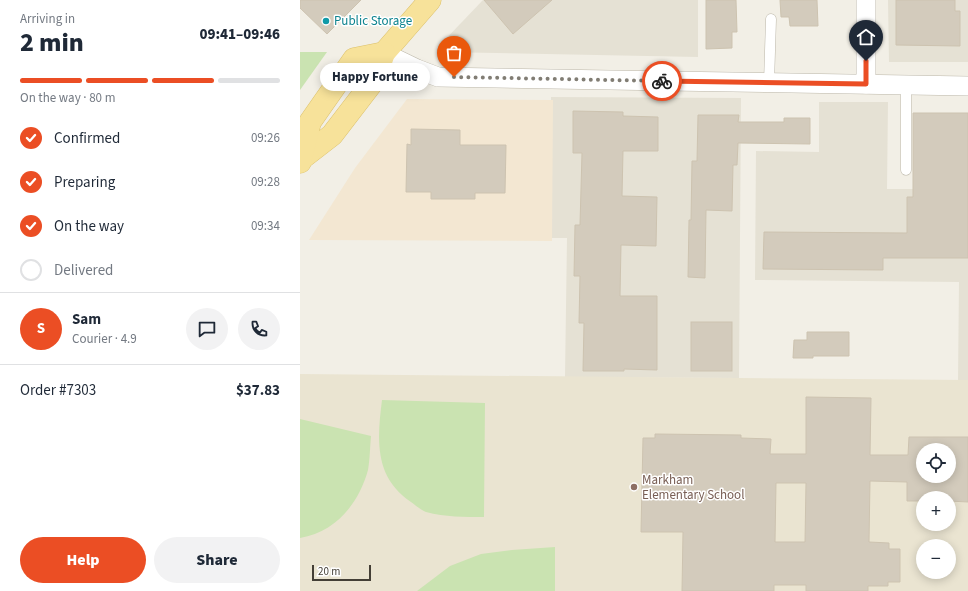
<!DOCTYPE html>
<html lang="en">
<head>
<meta charset="utf-8">
<style>
	:root { --surface:#fff; --page:#f2f2f3; --text:#1f2937; --muted:#747a83; --line:#e0e1e3; --accent:#eb4e24 }
	body { margin:0; font-family:"Source Sans 3",sans-serif; background:var(--page); color:var(--text); height:100vh; display:flex; flex-direction:column; font-size:15px; white-space:nowrap }
	* { box-sizing:border-box; margin:0 }
	p { font-size:13px; color:var(--muted) }
	.icon { flex:none; width:22px; height:22px; fill:none; stroke:currentColor; stroke-width:2; stroke-linecap:round; stroke-linejoin:round }
	.map { position:relative; flex:1; overflow:hidden }
	.sheet { display:flex; flex-direction:column; background:var(--surface); width:300px }
	.sheet>* { flex:none }
	.fabs { position:absolute; left:616px; top:443px; display:grid; gap:8px }
	.fabs a { display:grid; place-items:center; width:40px; height:40px; border-radius:50%; background:var(--surface); box-shadow:0 2px 10px #0003; font-size:20px }
	.scale { position:absolute; left:12px; bottom:10px; width:59px; box-sizing:border-box; padding-left:4px; border:2px solid #443f36; border-top:0; font-size:11px; line-height:14px; white-space:nowrap; color:#443f36; -webkit-text-stroke:3px #fff; paint-order:stroke }
	.pin { position:absolute; display:grid; place-items:center; width:34px; height:34px; color:#fff; margin:-41px -17px; border-radius:50% 50% 50% 0; rotate:-45deg; box-shadow:0 0 4px #0007 }
	.pin .icon { rotate:45deg }
	.courier { position:absolute; display:grid; place-items:center; width:40px; height:40px; margin:-20px; border:3px solid #eb4e24; border-radius:50%; background:#fff; color:#222; box-shadow:0 1px 5px #0007 }
	.bubble { position:absolute; height:28px; border-radius:14px; background:var(--surface); box-shadow:0 2px 10px #0003; font-size:13px; font-weight:800; line-height:28px; text-align:center }
	.overview em { font-style:normal; font-weight:800 }
	.overview div { display:flex; flex-direction:column-reverse }
	.overview { display:flex; align-items:center; justify-content:space-between; height:68px; padding:0 20px }
	h1 { font-size:26px; font-weight:800; line-height:30px }
	.bar { display:grid; grid-template-columns:repeat(4,1fr); gap:6px 4px; align-content:center; height:48px; padding:0 20px }
	.bar i { height:5px; border-radius:3px; background:var(--line) }
	.bar .current { background:var(--accent) }
	.bar p { grid-column:span 4 }
	.line { display:flex; align-items:center; gap:10px; padding:0 20px; border-top:1px solid var(--line) }
	.line div { flex:1 }
	.round { display:grid; place-items:center; flex:none; width:42px; height:42px; border-radius:21px; background:var(--page) }
	ol { padding:0 20px; list-style:none }
	li { display:flex; align-items:center; gap:12px; height:44px }
	li p { margin-inline-start:auto }
	li .icon { padding:4px; border-radius:50%; background:var(--accent); color:#fff; stroke-width:4 }
	li:last-child { color:var(--muted) }
	li i { width:22px; height:22px; border:2px solid var(--line); border-radius:50% }
	.cta { display:flex; gap:8px; margin-top:auto; padding:8px 20px }
	.cta a { flex:1; height:46px; border-radius:24px; background:var(--accent); color:#fff; font-size:16px; font-weight:800; line-height:46px; text-align:center }
	.cta a+a { background:var(--page); color:var(--text) }
	main { display:flex; flex:1; min-height:0 }
	.map>svg:first-child { display:block }
	.residential { fill:#e5e1d4 }
	.commercial { fill:#f3e7d2 }
	.education { fill:#eae4d1; fill-rule:evenodd }
	.green { fill:#cae3b1 }
	.building { fill:#d3cbbc; stroke:#cdc3b0; fill-rule:evenodd }
	.lines { fill:none; stroke-linecap:round; stroke-linejoin:round }
	.lane-casing { stroke:#bcb7a9; stroke-width:11 }
	.street-casing { stroke:#bcb7a9; stroke-width:20 }
	.primary-casing { stroke:#dbc06b; stroke-width:23 }
	.lane { stroke:#fff; stroke-width:10 }
	.street { stroke:#fff; stroke-width:19 }
	.primary { stroke:#f7e29a; stroke-width:22 }
	.done { stroke:#817d74; stroke-width:4; stroke-dasharray:0 7.2 }
	.route { stroke:#eb4e24; stroke-width:5 }
	.culture-dot { fill:#0f9aa8; stroke:#fff; stroke-width:1.5 }
	.education-dot { fill:#8d6e63; stroke:#fff; stroke-width:1.5 }
	.labels { text-anchor:middle; dominant-baseline:central; stroke-width:3; stroke-linejoin:round; paint-order:stroke }
	.culture-label { font-size:13px; fill:#0d838f; stroke:#fff; text-anchor:start }
	.education-label { font-size:13px; fill:#785e54; stroke:#fff; text-anchor:start }
</style>
</head>
<body>
<main>
<section class="sheet">
<div class="overview"><div><h1>2 min</h1><p>Arriving in</p></div><em>09:41–09:46</em></div>
<div class="bar"><i class="current"></i><i class="current"></i><i class="current"></i><i></i><p>On the way · 80 m</p></div>
<ol>
<li><svg class="icon" aria-label="check" viewBox="0 0 24 24"><path d="M5 12l5 5 9-10"/></svg>Confirmed<p>09:26</p></li>
<li><svg class="icon" aria-label="check" viewBox="0 0 24 24"><path d="M5 12l5 5 9-10"/></svg>Preparing<p>09:28</p></li>
<li><svg class="icon" aria-label="check" viewBox="0 0 24 24"><path d="M5 12l5 5 9-10"/></svg>On the way<p>09:34</p></li>
<li><i></i>Delivered</li>
</ol>
<div class="line" style="height:72px"><b class="round" style="background:var(--accent);color:#fff">S</b><div><b>Sam</b><p>Courier · 4.9</p></div><a class="round"><svg class="icon" aria-label="chat" viewBox="0 0 24 24"><path d="M4 5h16v11H9l-5 4z"/></svg></a><a class="round"><svg class="icon" aria-label="phone" viewBox="0 0 24 24"><path d="M5 4h4l2 5-3 2q2 4 5 5l2-3 5 2v4C11 20 4 13 5 4z"/></svg></a></div>
<div class="line" style="height:52px"><div>Order #7303</div><b>$37.83</b></div>
<div class="cta"><a>Help</a><a>Share</a></div>
</section>
<div class="map">
<svg width="668" height="591" viewBox="0 0 668 591">
	<rect width="100%" height="100%" fill="#f2efe6"/>
	<g class="residential">
		<polygon points="183,0 398,0 398,57 141,52 139,46"/>
		<polygon points="588,0 668,0 668,62 589,62"/>
		<polygon points="251,97 441,98 439,378 265,377 267,238 250,238"/>
		<polygon points="519,102 588,102 587,189 660,189 668,232 668,380 658,380 659,282 455,280 456,151 519,152"/>
	</g>
	<polygon class="commercial" points="107,99 253,100 252,241 9,240 55,168"/>
	<path class="education" d="M 0,374 L 668,380 L 668,591 L 0,591 ZM 623,450 L 649,450 L 649,476 L 623,476 ZM 623,498 L 649,498 L 649,524 L 623,524 ZM 623,546 L 649,546 L 649,572 L 623,572 Z"/>
	<g class="green">
		<polygon points="0,52 27,52 0,90"/>
		<path d="M 82,400 L 185,403 L 184,517 C 165,517 145,517 126,512 C 121,510 115,505 111,502 C 74,477 77,440 82,400 Z"/>
		<path d="M 0,419 L 71,436 C 70,446 70,459 68,470 C 59,503 36,532 0,538 Z"/>
		<polygon points="255,547 255,591 117,591 150,566 181,554 212,550"/>
	</g>
	<g class="building">
		<polygon points="0,0 61,0 27,34 0,8"/>
		<polygon points="184,0 252,0 213,34"/>
		<polygon points="406,0 436,0 437,32 432,32 432,48 406,49"/>
		<polygon points="480,0 517,0 518,26 490,26 489,17 481,17"/>
		<polygon points="596,0 655,0 655,11 660,11 660,46 596,45"/>
		<polygon points="273,111 323,112 323,116 358,117 358,151 323,151 322,196 357,197 356,246 321,245 320,296 357,296 357,370 324,369 324,371 283,371 284,323 279,323 280,276 274,276 275,225 280,225 282,153 273,153"/>
		<polygon points="613,113 668,113 668,258 583,258 583,270 463,269 464,232 607,233 607,197 613,197"/>
		<polygon points="398,115 439,115 438,122 484,122 484,118 510,118 510,144 438,143 437,165 433,165 432,211 406,210 405,278 388,277 389,220 391,220 392,161 397,161"/>
		<polygon points="111,129 160,130 160,145 206,145 205,193 175,193 175,199 131,199 131,192 106,192 107,144 111,145"/>
		<rect x="391" y="322" width="41" height="49"/>
		<polygon points="507,332 549,332 549,356 513,356 513,358 493,358 494,340 507,340"/>
		<path d="M 506,397 L 571,398 L 570,455 L 608,455 L 609,437 L 668,437 L 668,502 L 649,501 L 649,498 L 623,498 L 623,501 L 607,501 L 607,482 L 570,481 L 569,542 L 589,543 L 589,549 L 600,549 L 600,582 L 588,582 L 588,586 L 568,586 L 568,591 L 506,591 L 506,585 L 474,585 L 474,591 L 382,591 L 383,532 L 341,532 L 343,438 L 355,438 L 355,434 L 441,435 L 441,438 L 471,439 L 470,454 L 506,454 ZM 623,450 L 649,450 L 649,476 L 623,476 ZM 476,483 L 506,483 L 505,542 L 475,542 Z"/>
	</g>
	<g class="lines">
		<g class="lane-casing">
			<g id="lane">
				<polyline points="469,83 471,19"/>
				<polyline points="606,85 606,170"/>
			</g>
		</g>
		<g class="street-casing">
			<g id="street">
				<polyline points="566,0 566,84"/>
				<polyline points="84,53 117,69 138,77 369,81 668,86"/>
			</g>
		</g>
		<g class="primary-casing">
			<g id="primary">
				<polyline points="1,159 32,135 75,79 84,53 130,0"/>
				<polyline points="0,162 10,122 54,59 84,53"/>
			</g>
		</g>
		<use href="#lane" class="lane"/>
		<use href="#street" class="street"/>
		<use href="#primary" class="primary"/>
	</g>
	<g class="lines">
		<polyline class="done" points="154,77 362,81"/>
		<polyline class="route" points="362,81 566,84 566,61"/>
	</g>
	<circle class="culture-dot" cx="26" cy="21" r="4"/>
	<circle class="education-dot" cx="334" cy="487" r="4"/>
	<g class="labels">
		<g class="culture-label">
			<text x="34" y="21">Public Storage</text>
		</g>
		<g class="education-label">
			<text x="342" y="480">Markham<tspan x="342" dy="15">Elementary School</tspan></text>
		</g>
	</g>
</svg>
<div class="fabs">
<a><svg class="icon" aria-label="locate" viewBox="0 0 24 24"><circle cx="12" cy="12" r="6"/><path d="M12 2v4M12 18v4M2 12h4M18 12h4"/></svg></a>
<a>+</a>
<a>−</a>
</div>
<div class="scale">20 m</div>
<div class="pin" style="left:154px;top:77px;background:#ea580c"><svg class="icon" aria-label="bag" viewBox="0 0 24 24"><path d="M5 8h14l-1 12H6zM9 8a3 3 0 0 1 6 0"/></svg></div>
<div class="pin" style="left:566px;top:61px;background:#1f2937"><svg class="icon" aria-label="home" viewBox="0 0 24 24"><path d="M3 11l9-7 9 7M6 9v11h12V9"/></svg></div>
<div class="courier" style="left:362px;top:81px"><svg class="icon" aria-label="bike" viewBox="0 0 24 24"><circle cx="6" cy="16" r="4"/><circle cx="18" cy="16" r="4"/><path d="M6 16l4-8h5l3 8M10 8l3 8H6M13 5h3"/></svg></div>
<div class="bubble" style="left:20px;top:63px;width:110px">Happy Fortune</div>
</div>
</main>
</body>
</html>
